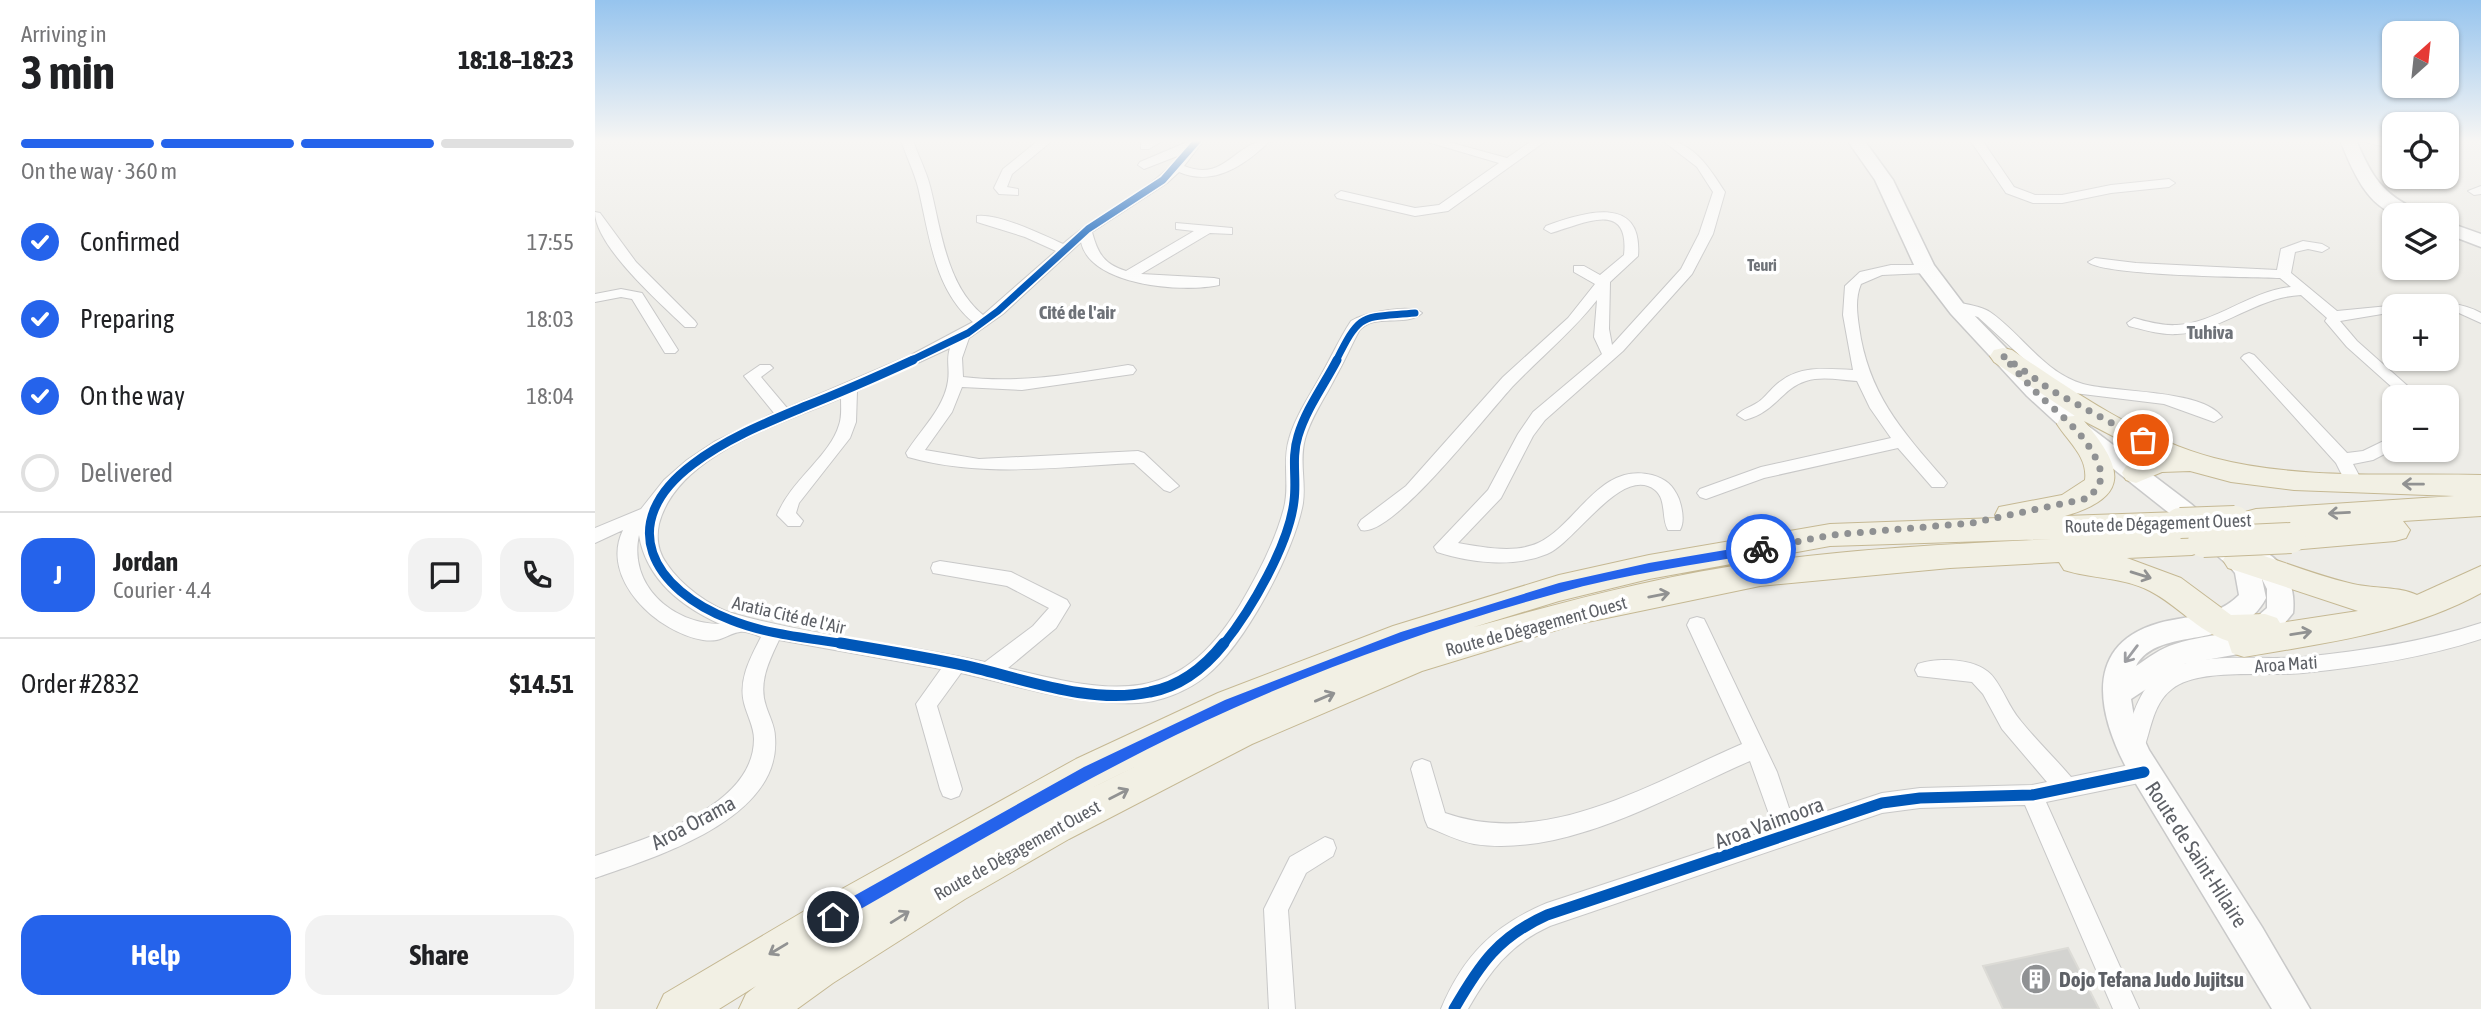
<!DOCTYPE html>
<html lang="en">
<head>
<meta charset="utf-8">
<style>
	:root { --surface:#fff; --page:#f2f2f2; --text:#202124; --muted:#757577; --line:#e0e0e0; --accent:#2563eb }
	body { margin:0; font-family:"Asap Condensed",sans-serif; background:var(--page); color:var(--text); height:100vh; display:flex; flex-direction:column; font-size:26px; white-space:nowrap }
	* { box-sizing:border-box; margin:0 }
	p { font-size:23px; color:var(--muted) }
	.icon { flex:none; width:38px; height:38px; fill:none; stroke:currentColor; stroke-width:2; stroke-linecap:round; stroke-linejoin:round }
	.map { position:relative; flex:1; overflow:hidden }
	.panel { display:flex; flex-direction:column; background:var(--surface); width:595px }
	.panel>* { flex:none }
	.needle { width:46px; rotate:27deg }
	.fabs { position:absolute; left:1787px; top:21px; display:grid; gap:14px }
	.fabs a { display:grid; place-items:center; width:77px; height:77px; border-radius:14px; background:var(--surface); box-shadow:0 2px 5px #0004; font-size:35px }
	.pin { position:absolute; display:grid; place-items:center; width:60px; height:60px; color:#fff; margin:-30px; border:4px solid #fff; border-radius:50%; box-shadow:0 2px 7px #0007 }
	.courier { position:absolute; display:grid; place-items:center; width:70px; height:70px; margin:-35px; border:5px solid #2563eb; border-radius:50%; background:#fff; color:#222; box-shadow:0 2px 9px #0007 }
	.head em { font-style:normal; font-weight:700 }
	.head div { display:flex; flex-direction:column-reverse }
	.head { display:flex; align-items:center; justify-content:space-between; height:119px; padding:0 21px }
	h1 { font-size:46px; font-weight:700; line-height:52px }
	.bar { display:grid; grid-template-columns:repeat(4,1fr); gap:10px 7px; align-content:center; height:84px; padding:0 21px }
	.bar i { height:9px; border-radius:5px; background:var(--line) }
	.bar .current { background:var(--accent) }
	.bar p { grid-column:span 4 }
	.line { display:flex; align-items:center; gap:18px; padding:0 21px; border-top:2px solid var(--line) }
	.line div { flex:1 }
	.round { display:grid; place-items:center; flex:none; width:74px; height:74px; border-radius:21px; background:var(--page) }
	ol { padding:0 21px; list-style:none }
	li { display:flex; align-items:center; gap:21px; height:77px }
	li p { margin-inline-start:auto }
	li .icon { padding:7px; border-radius:50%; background:var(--accent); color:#fff; stroke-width:4 }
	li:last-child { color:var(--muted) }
	li i { width:38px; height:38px; border:4px solid var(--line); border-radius:50% }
	.primary-button { display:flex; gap:14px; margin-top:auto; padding:14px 21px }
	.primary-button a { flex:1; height:80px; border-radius:21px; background:var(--accent); color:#fff; font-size:28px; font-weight:700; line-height:80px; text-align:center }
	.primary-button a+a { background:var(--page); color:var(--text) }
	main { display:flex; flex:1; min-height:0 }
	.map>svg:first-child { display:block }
	.building { fill:#d3d3d0; stroke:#dcdbd6; stroke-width:2 }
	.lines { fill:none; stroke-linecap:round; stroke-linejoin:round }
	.minor-casing { stroke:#c8c8c8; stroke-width:2 }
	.secondary-casing { stroke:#c9c9c9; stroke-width:3 }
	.trunk-casing { stroke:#c5b893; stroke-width:2 }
	.minor { fill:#fcfcfb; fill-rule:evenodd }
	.secondary { fill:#fcfcfb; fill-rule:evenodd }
	.trunk { fill:#f2f0e4; fill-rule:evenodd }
	.trunk-bridge-casing { stroke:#c5b893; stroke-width:32; stroke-linecap:butt }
	.trunk-bridge { stroke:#f2f0e4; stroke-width:30 }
	.cycleway-far2-casing { stroke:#fff; stroke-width:10 }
	.cycleway-far1-casing { stroke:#fff; stroke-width:13 }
	.cycleway-casing { stroke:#fff; stroke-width:16 }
	.cycleway-far2 { stroke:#0057b8; stroke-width:7 }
	.cycleway-far1 { stroke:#0057b8; stroke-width:9 }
	.cycleway { stroke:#0057b8; stroke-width:11 }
	.oneway { stroke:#919292 }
	.oneway2 { stroke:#9d9ea2 }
	.route { fill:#2563eb }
	.done { stroke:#8f9193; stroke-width:7; stroke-dasharray:0 12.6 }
	.labels { text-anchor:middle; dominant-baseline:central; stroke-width:7; stroke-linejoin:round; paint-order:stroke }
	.far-neighbourhood-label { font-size:16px; font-weight:bold; fill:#6e7278; stroke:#fff }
	.street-label { font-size:18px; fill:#5d6066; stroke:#fff }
	.neighbourhood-label { font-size:19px; font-weight:bold; fill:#6e7278; stroke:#fff }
	.near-street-label { font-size:21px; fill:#5d6066; stroke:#fff }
	.near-poi-label { font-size:21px; font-weight:bold; fill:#5d6066; stroke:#fff; text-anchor:start }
</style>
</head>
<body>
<main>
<section class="panel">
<div class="head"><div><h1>3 min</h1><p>Arriving in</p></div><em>18:18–18:23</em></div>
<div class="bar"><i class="current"></i><i class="current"></i><i class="current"></i><i></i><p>On the way · 360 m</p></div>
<ol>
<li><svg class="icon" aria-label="check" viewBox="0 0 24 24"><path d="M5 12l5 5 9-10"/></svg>Confirmed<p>17:55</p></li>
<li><svg class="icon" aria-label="check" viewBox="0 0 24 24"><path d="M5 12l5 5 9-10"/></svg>Preparing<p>18:03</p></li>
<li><svg class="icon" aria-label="check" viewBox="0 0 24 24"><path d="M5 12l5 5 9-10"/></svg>On the way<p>18:04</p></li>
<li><i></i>Delivered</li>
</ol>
<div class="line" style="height:126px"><b class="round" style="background:var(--accent);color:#fff">J</b><div><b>Jordan</b><p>Courier · 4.4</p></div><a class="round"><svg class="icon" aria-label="chat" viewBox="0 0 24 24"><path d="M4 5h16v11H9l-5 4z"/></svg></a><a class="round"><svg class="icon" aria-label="phone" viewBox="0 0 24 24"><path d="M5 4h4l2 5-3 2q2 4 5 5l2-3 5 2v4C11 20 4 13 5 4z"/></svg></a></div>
<div class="line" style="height:91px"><div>Order #2832</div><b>$14.51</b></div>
<div class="primary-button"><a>Help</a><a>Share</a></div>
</section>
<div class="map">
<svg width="1886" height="1009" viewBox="0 0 1886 1009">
	<rect width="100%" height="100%" fill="#edece7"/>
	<polygon class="building" points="1473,948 1504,1009 1408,1009 1388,966"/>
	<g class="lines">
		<g class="minor-casing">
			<g id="minor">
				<path d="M 306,140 L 318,140 C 323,156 331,170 335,186 C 346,229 351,285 388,315 L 461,251 L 430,237 L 382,222 L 382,216 C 403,213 448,235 468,244 C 504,212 555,193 585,155 L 549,169 L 543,165 L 545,162 L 597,140 L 609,140 L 589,166 C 632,183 639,140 676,140 C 650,165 619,187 584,172 L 572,183 L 497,232 C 503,254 509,264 531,271 L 599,231 L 581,229 L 581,223 L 637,228 L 637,234 L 615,233 L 546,274 L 619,278 L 624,279 L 624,285 C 588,293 495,286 486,242 L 408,314 L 374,338 L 367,358 L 368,377 C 424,384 478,374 533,365 L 538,366 L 541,370 L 538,374 L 427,390 L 367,387 L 357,412 L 330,450 L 384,459 L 543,451 L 549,453 L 584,486 L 575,492 L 569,490 L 539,463 C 463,467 387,478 313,457 L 311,453 C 325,430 349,409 353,381 C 355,368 351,360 355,348 L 262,391 L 261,422 L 255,438 L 204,503 L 201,513 L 208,521 L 205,526 L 193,526 L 182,515 C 197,479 235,456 244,425 C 247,417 246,407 246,398 C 187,424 82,454 64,524 C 61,538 63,552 72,564 C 86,585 115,607 140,614 C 220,637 308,643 390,662 L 438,626 L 454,608 L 412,586 L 338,573 L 336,568 L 338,563 L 345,561 L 416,572 L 472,600 L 475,605 L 461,628 L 413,668 C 517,693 582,709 645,605 C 663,574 680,542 689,508 C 695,485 687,462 694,439 C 700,417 714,397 725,377 C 736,358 744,339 756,321 C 769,313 816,303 827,313 C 811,328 779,312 764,331 C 756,346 749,362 740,378 C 730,398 716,417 710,439 C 704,461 711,481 708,503 C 700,551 649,646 611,676 C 593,691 565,702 543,703 C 482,706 424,686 366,673 L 342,706 L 367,789 L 364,796 L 356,799 L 348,796 L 345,789 L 321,704 L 346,669 L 184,640 C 174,661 163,683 171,706 C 174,716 180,726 180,737 C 187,819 61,857 0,878 L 0,856 C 53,838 159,807 159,739 C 159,727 152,715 149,703 C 143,679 156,657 166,637 C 161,635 150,631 145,632 C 131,634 127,643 108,640 C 63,633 4,579 28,530 L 0,543 L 0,528 L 46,509 L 69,480 L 92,460 L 119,442 L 179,413 L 149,376 L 165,365 L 175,365 L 178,368 L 166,377 L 192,408 L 316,355 L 378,322 C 339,290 334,233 323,187 C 319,171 311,156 306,140 ZM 44,535 C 51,578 85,606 125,624 C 77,624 33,585 44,535 Z"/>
				<polygon points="444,140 458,140 417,174 412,187 423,189 423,195 404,194 399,188 408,169"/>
				<polygon points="552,140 568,140 554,149 546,149 546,143"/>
				<polygon points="826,140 846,140 912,158 938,140 952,140 853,211 820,216 742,198 740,195 746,191 820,208 844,205 904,163"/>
				<path d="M 1067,140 C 1098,140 1115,169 1130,192 L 1118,234 L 1097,274 L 1028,351 L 950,420 L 938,436 L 906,498 L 863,543 C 887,547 919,554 943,543 C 983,524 1004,462 1057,475 C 1071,479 1078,485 1084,499 C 1087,508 1090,521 1085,530 L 1073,530 C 1066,518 1072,500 1060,490 C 1027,464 980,543 952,554 C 918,568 876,563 842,552 L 839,547 L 893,490 L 923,434 L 938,412 L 1007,354 L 999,337 L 1002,300 C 977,332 947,356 919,385 C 895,410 797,539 766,530 L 763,525 L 766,520 L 811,486 L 908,377 L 973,318 L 1000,284 L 979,272 L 979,266 L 989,266 L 1005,275 L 1029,255 C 1035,199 988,224 956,233 L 949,229 L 951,226 C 989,212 1048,194 1043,256 L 1015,282 L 1014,329 L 1017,345 L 1086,269 L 1104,234 L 1118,192 L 1102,167 Z"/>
				<polygon points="1375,140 1387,140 1419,187 1440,195 1467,195 1516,185 1574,179 1580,183 1574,187 1516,193 1467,203 1438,203 1411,193"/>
				<polygon points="1762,140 1799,141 1799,149"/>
				<polygon points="1886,186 1886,194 1879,195 1873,191"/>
				<path d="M 0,212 L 5,213 L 41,262 L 100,321 L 102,324 L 100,327 L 90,327 C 65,303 0,246 0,212 Z"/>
				<path d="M 1708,241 L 1727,244 L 1734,248 L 1727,252 L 1713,249 L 1700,252 L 1696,273 L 1742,311 L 1804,305 L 1799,306 L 1799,312 L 1745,321 L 1762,341 L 1825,397 L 1808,397 L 1752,347 L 1730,321 L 1732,318 L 1706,295 C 1661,297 1626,332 1582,334 C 1566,335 1549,330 1534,326 L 1532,323 L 1539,318 C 1553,322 1568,326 1582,325 C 1621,323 1655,291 1696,287 L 1685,278 C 1655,277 1509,276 1493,262 L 1500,258 L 1541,263 L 1682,270 L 1686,249 Z"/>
				<path d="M 1296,265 L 1331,265 L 1338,269 L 1331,273 L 1287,275 L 1266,284 C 1260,298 1262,313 1264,327 C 1273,393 1306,430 1349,479 L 1352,483 L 1349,487 L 1337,487 L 1303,448 L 1169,478 L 1111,499 L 1105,497 L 1102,493 L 1105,489 L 1166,467 L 1296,438 L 1275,408 L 1262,381 C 1245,380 1227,376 1211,381 C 1187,388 1181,412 1150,420 L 1142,415 C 1148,408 1158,407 1166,400 C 1173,394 1178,386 1186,381 C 1207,365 1234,369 1258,370 L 1248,315 L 1250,286 L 1265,272 Z"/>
				<polygon points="26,289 47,293 83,350 80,353 70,353 37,299 26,297 0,302 0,294"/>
				<path d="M 1359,302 C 1370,304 1386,306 1395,312 C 1427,334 1449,373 1488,384 C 1520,393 1607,389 1627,417 L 1619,422 L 1569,404 L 1479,393 L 1441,370 L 1383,317 L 1354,309 L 1352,306 Z"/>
				<path d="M 1825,302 C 1847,302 1866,302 1886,313 L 1886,323 L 1864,313 L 1852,310 L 1852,306 L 1818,306 Z"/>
				<polygon points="1654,353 1659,355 1752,453 1768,451 1799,436 1799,449 1778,460 1758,464 1768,483 1765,487 1753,487 1741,463 1649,361 1646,358 1649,355"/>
				<path d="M 1102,617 L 1109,619 L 1112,625 L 1182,772 L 1194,808 L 1205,820 L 1287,793 L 1325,788 L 1437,785 L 1452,782 L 1407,729 L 1388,694 L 1377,682 L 1323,676 L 1320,670 L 1323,664 C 1344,657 1385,658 1399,678 C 1409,691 1414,707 1425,720 C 1441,740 1459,757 1476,777 L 1549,762 L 1557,765 L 1560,772 L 1557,779 L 1549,782 L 1451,802 L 1544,1009 L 1518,1009 L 1430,805 L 1325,808 L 1287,813 L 955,926 C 915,944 894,972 873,1009 L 846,1009 C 868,956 899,925 952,903 L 1183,827 L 1174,814 L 1155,761 C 1074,796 971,858 879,844 C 864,841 847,833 833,827 L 830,820 L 816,769 L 819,762 L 827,759 L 835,762 L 850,813 C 952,849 1056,783 1147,744 L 1092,625 L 1095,619 Z"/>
				<path d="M 1886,623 L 1886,639 C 1828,658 1768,667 1708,673 C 1673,677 1604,667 1577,689 C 1556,705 1556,734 1546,756 L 1538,758 L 1530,756 L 1527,749 C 1535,725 1541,694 1561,677 C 1596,649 1665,661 1708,657 C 1768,651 1828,642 1886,623 Z"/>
				<polygon points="730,837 738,840 741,848 738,856 711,873 693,910 700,1009 674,1009 669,909 695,857"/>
			</g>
		</g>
		<g class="secondary-casing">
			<g id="secondary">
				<path d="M 1252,140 L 1269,140 L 1298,180 L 1339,265 L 1370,306 L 1448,386 L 1484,419 L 1596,504 L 1653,553 L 1663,549 C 1690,558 1701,587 1698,613 L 1680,635 L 1649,653 L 1589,664 L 1536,699 L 1539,717 L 1554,750 L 1667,927 L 1715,1009 L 1677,1009 L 1532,769 C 1503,714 1487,645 1564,623 C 1594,615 1621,618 1644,595 L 1640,573 L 1635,567 L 1578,516 L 1468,429 L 1432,396 L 1356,314 L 1320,267 L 1280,180 ZM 1667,579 L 1672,589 L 1672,608 C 1636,641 1621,631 1580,644 C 1566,648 1553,658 1541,666 C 1563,624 1643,653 1671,598 Z"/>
				<path d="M 1745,140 L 1761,140 C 1777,177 1787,194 1824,211 L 1827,215 C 1820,215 1812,217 1805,215 C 1772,209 1756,167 1745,140 Z"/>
				<polygon points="1852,222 1886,234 1886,247 1852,234"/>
			</g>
		</g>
		<g class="trunk-casing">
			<path id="trunk" d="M 1408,348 L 1417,350 C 1477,391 1549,440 1619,458 C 1703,480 1800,473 1886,475 L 1886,516 L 1808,521 L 1815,530 L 1811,538 L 1800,541 L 1696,550 L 1685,546 L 1681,538 L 1686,529 L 1661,531 L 1650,528 L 1646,520 L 1650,512 L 1661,509 L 1859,496 L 1699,490 L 1636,482 L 1595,471 L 1567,472 L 1541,483 L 1531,480 L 1527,473 L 1531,466 L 1554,455 L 1489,421 C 1528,467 1537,497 1470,516 L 1585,512 L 1596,515 L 1600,523 L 1594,532 L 1608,535 L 1612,543 L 1608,551 L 1597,555 L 1532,558 L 1586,578 L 1636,615 L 1670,614 L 1682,618 L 1685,623 L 1763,611 L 1633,568 L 1628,560 L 1633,552 L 1644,548 C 1682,559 1719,575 1758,584 C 1779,589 1803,586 1822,595 L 1886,566 L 1886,593 C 1813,633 1730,643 1649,657 L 1637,653 L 1633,641 C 1602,631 1584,606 1555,591 C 1528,577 1497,579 1469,570 L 1464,562 L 1355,568 L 1165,586 L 978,625 L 827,671 L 657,744 L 474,839 L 370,899 L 238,983 L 202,1009 L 144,1009 L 151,994 L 161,986 L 124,1009 L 62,1009 L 69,994 L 245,890 L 481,759 L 623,693 L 798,626 L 964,575 L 1054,555 L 1235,524 L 1402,518 L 1400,515 L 1404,507 L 1467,495 L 1490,480 C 1493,457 1474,443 1462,424 L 1466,417 L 1480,416 L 1399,362 L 1395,356 L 1399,350 ZM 1458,539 C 1361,544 1262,548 1165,562 C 1069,575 972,601 879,627 L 964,601 L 1054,579 L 1235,546 ZM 574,750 L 499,787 L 507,783 Z"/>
		</g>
		<use href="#minor" class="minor"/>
		<use href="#secondary" class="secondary"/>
		<use href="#trunk" class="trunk"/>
		<g class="trunk-bridge-casing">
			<g id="trunk-bridge">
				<polyline points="1585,523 1640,521"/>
				<polyline points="1608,542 1696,538"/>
			</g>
		</g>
		<use href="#trunk-bridge" class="trunk-bridge"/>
		<g class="cycleway-far2-casing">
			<g id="cycleway-far2">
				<polyline points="315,361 373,333 403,311 493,229 568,180 603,140"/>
				<path d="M 741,361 C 766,311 766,318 820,313"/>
			</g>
		</g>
		<g class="cycleway-far1-casing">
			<g id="cycleway-far1">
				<path d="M 255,645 C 216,638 173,635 136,620 C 57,590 19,523 98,464 C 132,438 173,422 211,406 C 247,392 283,376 318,360"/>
				<path d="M 628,645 C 656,610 694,545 699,501 C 702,479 696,458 703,436 C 711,409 729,385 742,360"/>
			</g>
		</g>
		<g class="cycleway-casing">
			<g id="cycleway">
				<path d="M 245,643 C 287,650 330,657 372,666 C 429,679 496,705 555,692 C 587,686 610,667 629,643"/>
				<path d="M 859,1009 C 885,964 903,937 952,915 L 1287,803 L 1325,798 L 1437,795 L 1549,772"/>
			</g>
		</g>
		<use href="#cycleway-far2" class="cycleway-far2"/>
		<use href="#cycleway-far1" class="cycleway-far1"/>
		<use href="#cycleway" class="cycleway"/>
	</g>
	<defs><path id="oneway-shaft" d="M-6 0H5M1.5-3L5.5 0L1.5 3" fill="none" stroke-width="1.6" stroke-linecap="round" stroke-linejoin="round" transform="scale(1.75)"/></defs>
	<g class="oneway">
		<use href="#oneway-shaft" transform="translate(1818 484) rotate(-179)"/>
		<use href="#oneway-shaft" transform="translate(1744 513) rotate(177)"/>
		<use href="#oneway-shaft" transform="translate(1546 575) rotate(17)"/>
		<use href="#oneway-shaft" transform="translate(1064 595) rotate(-11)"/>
		<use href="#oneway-shaft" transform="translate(1706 633) rotate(-9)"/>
		<use href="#oneway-shaft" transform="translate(730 697) rotate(-23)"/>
		<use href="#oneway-shaft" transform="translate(524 794) rotate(-27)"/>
		<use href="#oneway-shaft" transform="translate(305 917) rotate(-32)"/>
		<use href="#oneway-shaft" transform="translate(183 949) rotate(149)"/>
	</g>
	<use class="oneway2" href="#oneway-shaft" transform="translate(1536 654) rotate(127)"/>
	<linearGradient id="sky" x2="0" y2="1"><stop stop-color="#96c4ee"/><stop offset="0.5" stop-color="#f7f6f4"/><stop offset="1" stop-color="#f7f6f4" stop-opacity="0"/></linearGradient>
	<rect width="1886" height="282" fill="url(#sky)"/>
	<path class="route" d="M 1166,544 L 1172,549 L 1166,553 C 1098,565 1029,574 963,593 C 854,623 742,662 639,708 C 502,769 373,848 243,922 L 238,924 L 232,922 L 230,917 L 232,911 L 489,767 L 630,700 L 806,632 L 964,583 L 1054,563 Z"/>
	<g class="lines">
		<path class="done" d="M 1166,549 L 1236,535 L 1377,523 L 1494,498 C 1501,489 1509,481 1505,469 C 1495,437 1465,415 1442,393 C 1430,381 1419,368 1408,356 L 1456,390 L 1548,440"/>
	</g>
	<defs>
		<g id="building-disc" transform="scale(1.575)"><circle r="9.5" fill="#8f9193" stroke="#fff"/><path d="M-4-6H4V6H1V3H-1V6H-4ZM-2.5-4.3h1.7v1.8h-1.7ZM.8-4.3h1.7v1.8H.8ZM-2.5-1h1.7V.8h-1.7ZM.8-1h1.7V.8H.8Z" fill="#fff"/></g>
	</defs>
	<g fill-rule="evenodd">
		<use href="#building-disc" x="1441" y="979"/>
	</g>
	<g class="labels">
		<g class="far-neighbourhood-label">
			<text x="1167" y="265">Teuri</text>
		</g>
		<g class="street-label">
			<text transform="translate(1563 523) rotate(-2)">Route de Dégagement Ouest</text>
			<text transform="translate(194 615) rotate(13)">Aratia Cité de l'Air</text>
			<text transform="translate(941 626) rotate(-15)">Route de Dégagement Ouest</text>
			<text transform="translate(1691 664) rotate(-4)">Aroa Mati</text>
			<text transform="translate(422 850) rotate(-29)">Route de Dégagement Ouest</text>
		</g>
		<g class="neighbourhood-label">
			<text x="482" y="312">Cité de l'air</text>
			<text x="1615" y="332">Tuhiva</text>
		</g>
		<g class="near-street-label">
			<text transform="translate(98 822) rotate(-28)">Aroa Orama</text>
			<text transform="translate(1174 822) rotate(-20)">Aroa Vaimoora</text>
			<text transform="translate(1602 854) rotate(57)">Route de Saint-Hilaire</text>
		</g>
		<g class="near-poi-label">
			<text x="1464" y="979">Dojo Tefana Judo Jujitsu</text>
		</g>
	</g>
</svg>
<div class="fabs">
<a><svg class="needle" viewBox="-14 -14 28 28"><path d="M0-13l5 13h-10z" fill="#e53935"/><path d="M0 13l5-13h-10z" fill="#757577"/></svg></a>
<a><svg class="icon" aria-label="locate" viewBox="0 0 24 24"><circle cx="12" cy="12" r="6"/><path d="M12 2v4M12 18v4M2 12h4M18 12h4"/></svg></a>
<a><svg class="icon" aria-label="layers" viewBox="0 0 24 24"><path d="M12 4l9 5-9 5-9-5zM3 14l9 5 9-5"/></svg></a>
<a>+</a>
<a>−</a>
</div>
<div class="pin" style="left:1548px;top:440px;background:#ea580c"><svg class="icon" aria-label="bag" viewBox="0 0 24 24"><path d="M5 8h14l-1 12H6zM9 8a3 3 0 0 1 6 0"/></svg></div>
<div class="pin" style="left:238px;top:917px;background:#1f2937"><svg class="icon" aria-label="home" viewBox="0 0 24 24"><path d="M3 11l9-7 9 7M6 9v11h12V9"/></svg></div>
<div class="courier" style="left:1166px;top:549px"><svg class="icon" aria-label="bike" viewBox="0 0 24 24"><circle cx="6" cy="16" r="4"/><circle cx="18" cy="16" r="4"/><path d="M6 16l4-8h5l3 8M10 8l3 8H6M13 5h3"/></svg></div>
</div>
</main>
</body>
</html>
